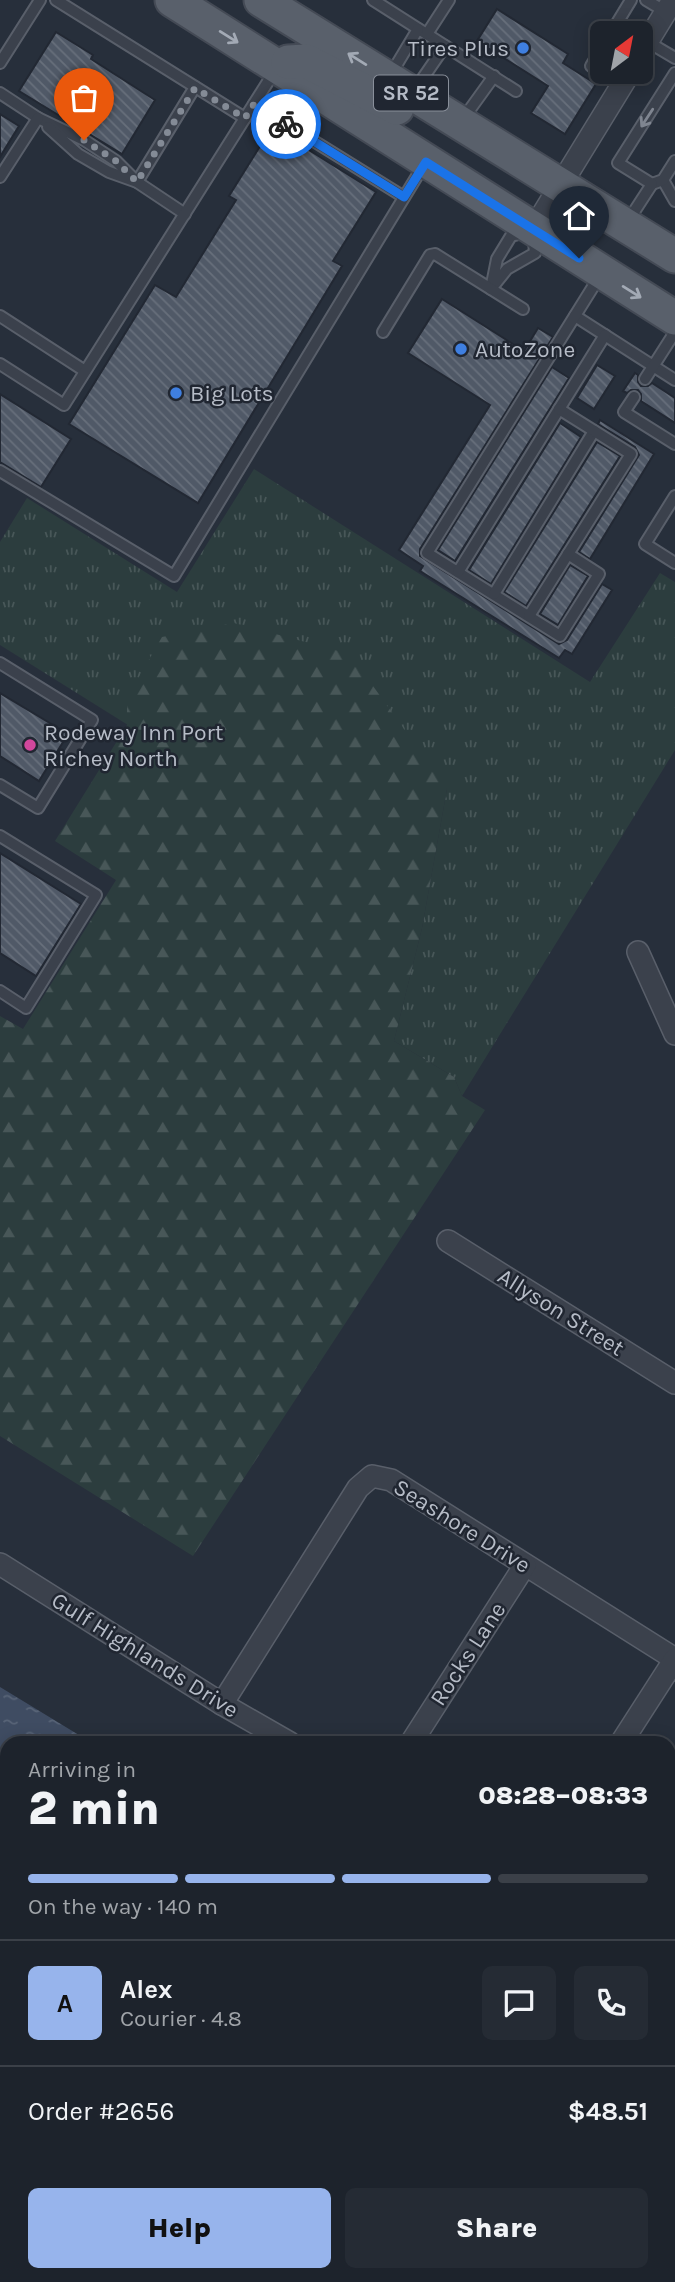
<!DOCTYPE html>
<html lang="en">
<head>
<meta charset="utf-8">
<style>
	:root { --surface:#1d232c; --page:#252b34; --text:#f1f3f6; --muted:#a0a4a9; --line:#3b4048; --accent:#97b4ec }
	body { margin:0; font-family:Karla,sans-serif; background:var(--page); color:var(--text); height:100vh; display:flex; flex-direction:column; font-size:26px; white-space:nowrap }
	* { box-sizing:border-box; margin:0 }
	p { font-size:23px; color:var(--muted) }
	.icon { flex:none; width:38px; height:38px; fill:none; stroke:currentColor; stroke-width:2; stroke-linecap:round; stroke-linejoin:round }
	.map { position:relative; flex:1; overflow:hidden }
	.details { position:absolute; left:0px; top:1736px; width:676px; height:546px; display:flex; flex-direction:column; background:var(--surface); border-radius:21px 21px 0 0; box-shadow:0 4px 18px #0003,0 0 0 2px var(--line) }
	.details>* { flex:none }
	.needle { width:46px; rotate:32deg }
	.buttons { position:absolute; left:590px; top:21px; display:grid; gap:14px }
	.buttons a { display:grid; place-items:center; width:63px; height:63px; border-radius:10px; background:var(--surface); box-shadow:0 4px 18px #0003,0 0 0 2px var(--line); font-size:35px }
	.pin { position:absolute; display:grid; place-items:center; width:60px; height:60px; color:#fff; margin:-72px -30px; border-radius:50% 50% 50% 0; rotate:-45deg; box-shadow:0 0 7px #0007 }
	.pin .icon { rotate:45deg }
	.courier { position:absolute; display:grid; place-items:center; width:70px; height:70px; margin:-35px; border:5px solid #1a73e8; border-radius:50%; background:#fff; color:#222; box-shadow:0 2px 9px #0007 }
	.overview em { font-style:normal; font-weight:800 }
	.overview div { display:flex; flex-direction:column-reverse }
	.overview { display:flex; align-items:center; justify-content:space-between; height:119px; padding:0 28px }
	h1 { font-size:46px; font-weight:800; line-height:52px }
	.bar { display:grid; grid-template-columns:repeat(4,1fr); gap:10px 7px; align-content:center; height:84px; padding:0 28px }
	.bar i { height:9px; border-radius:5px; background:var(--line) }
	.bar .selected { background:var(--accent) }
	.bar p { grid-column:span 4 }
	.line { display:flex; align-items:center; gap:18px; padding:0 28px; border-top:2px solid var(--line) }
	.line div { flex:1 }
	.round { display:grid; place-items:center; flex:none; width:74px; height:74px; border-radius:10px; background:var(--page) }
	.cta { display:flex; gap:14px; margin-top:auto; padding:14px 28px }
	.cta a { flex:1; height:80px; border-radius:10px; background:var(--accent); color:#111; font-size:28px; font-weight:800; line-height:80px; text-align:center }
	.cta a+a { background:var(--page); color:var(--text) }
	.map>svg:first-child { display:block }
	.grass { fill:url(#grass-tufts) }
	.forest { fill:url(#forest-firs) }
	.water { fill:url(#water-ripples) }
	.building { fill:url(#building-back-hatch); stroke:#222833; stroke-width:2 }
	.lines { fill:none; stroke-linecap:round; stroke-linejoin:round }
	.lane-casing { stroke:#595f6a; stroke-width:14 }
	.street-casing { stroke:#595f6a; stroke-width:24 }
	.primary-casing { stroke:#444a55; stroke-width:37 }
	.lane { stroke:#3b414c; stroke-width:10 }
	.street { stroke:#3b414c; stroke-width:21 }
	.primary { stroke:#59606b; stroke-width:33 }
	.oneway { stroke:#a3aab5 }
	.oneway2 { stroke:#7f8590 }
	.done { stroke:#848b96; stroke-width:7; stroke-dasharray:0 12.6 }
	.route { stroke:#1a73e8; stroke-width:9 }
	.shop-dot { fill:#3f7fe0; stroke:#202631; stroke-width:2.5 }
	.hotel-dot { fill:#d1479c; stroke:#202631; stroke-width:2.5 }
	.labels { text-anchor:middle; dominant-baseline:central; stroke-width:5; stroke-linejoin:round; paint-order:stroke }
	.shield { fill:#202631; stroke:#898f9a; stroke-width:2 }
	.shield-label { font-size:21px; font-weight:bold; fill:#b6bcc7 }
	.poi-label { font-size:23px; fill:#b6bcc7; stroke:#202631; text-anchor:start }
	.street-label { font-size:23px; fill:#b6bcc7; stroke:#202631 }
</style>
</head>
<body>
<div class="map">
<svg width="675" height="2282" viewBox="0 0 675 2282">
	<defs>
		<pattern id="grass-tufts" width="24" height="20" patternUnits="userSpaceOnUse" patternTransform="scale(1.75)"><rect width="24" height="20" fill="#2c3d3e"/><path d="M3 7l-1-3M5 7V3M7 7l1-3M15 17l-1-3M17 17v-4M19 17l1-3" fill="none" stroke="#485758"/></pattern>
		<pattern id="forest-firs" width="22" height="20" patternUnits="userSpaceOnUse" patternTransform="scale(1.75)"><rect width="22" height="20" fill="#2c3d3e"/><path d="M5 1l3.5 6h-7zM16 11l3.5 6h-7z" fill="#485758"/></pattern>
		<pattern id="water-ripples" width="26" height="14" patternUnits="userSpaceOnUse" patternTransform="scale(1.75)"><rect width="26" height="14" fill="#3f4c62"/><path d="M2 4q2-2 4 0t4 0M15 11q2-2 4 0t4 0" fill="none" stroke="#586477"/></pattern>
		<pattern id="building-back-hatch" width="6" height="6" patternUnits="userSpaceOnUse" patternTransform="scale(1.75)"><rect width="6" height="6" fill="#505967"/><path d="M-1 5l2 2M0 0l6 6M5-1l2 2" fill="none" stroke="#676f7b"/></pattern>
	</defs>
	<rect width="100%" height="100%" fill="#272f3b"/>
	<polygon class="grass" points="254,469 590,682 660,573 675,582 675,750 462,1096 454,1077 394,1041 422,928 447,789 127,698 128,725 0,645 0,542 27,498 177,592"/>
	<g class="forest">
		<polygon points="234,623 350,654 447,789 422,928 394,1041 454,1077 462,1096 485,1110 193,1556 0,1436 0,1016 23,1029 116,880 55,841 127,725 127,698 162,637"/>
		<polygon points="7,2097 7,2275 264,2275 259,2282 0,2282 0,2102"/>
	</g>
	<polygon class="water" points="0,1687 92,1743 7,1743 7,1846 0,1842"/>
	<g class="building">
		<polygon points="497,9 568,54 563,63 596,84 565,134 531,113 548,86 477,41"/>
		<polygon points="56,32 93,55 91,59 155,100 122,154 19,91"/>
		<polygon points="0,114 19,126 0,157"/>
		<polygon points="272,127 376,192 333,261 342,266 198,503 69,424 155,285 176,297 236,200 229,196"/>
		<polygon points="442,299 524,351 538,328 553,337 420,549 420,556 559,644 567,640 602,584 612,590 572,654 565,650 559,658 420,571 423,566 399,550 490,405 408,353"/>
		<polygon points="597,365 615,376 594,409 577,398"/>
		<polygon points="552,367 569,378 455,561 438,550"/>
		<polygon points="635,373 638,375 638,382 641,386 648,386 652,383 675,398 675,423 641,401 641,394 638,390 631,390 627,393 623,391"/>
		<polygon points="0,394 71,439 41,487 0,462"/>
		<polygon points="600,420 654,454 590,559 579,552 639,455 635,447 598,424"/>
		<polygon points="560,423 581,437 491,584 469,570"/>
		<polygon points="597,442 620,456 526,606 504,592"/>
		<polygon points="570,565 588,576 558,625 540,614"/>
		<polygon points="0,693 68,734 39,781 0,756"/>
		<polygon points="0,853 81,904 36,976 0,953"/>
	</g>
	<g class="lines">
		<g class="lane-casing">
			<g id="lane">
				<polyline points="56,0 245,118"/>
				<polyline points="373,0 516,91"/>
				<polyline points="646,0 666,12"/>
				<polyline points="611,33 631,0"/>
				<polyline points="427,34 449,0"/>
				<polyline points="648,42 675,58"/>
				<polyline points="602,48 591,66 622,85"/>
				<polyline points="0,63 40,0"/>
				<polyline points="391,74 418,29"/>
				<polyline points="414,91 445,46"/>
				<polyline points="0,93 38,118 84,140 116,161 137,182 195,87"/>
				<polyline points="254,104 404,197"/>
				<polyline points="463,119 494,76"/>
				<polyline points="48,127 78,154 109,172 137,182 185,214"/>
				<polyline points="0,177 38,118"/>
				<polyline points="663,180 675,201"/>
				<polyline points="652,184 663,180 675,161"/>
				<polyline points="628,221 652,184 618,163 675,73"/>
				<polygon points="533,230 535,253 507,269 491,289 497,259 511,236"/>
				<polyline points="0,316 85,371"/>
				<polyline points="575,316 675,380"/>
				<polyline points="383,332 430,255 435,254 523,309"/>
				<polyline points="0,364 64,405 276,69"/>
				<polyline points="645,379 675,332"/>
				<polyline points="634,397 624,412 675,444"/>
				<polyline points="0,471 174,576 425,163"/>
				<polyline points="675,496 645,544 675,563"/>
				<polyline points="568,554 599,574 560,636 427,553 601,274"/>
				<polyline points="458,572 605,335"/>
				<polyline points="494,594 594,431"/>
				<polyline points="529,616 631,454 559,409"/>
				<polyline points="0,663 92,720 38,808 0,785"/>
				<polyline points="0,836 96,895 26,1008 0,991"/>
			</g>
		</g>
		<g class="street-casing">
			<g id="street">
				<polyline points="640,54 673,0"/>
				<polyline points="533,230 630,72"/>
				<polyline points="638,952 675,1034"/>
				<polyline points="448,1241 675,1383"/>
				<polyline points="0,1564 222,1704 290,1743"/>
				<polyline points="222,1704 358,1488 372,1476 391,1480 675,1659"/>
				<polyline points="411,1743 525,1565"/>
				<polyline points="621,1743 675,1659"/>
				<polyline points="0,1966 7,1971"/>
				<polyline points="668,1966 675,1970"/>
				<polyline points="0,2060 7,2049"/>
				<polyline points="668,2178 675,2182"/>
				<polyline points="493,2275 504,2282"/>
				<polyline points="286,2282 290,2275"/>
			</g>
		</g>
		<g class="primary-casing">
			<g id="primary">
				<polyline points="172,0 675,318"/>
				<polyline points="261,0 675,256"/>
				<polyline points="288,62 306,61 397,108"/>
			</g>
		</g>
		<use href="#lane" class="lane"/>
		<use href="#street" class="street"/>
		<use href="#primary" class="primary"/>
	</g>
	<defs><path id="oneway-shaft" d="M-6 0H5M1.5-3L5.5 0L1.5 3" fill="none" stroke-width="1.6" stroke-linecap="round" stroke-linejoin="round" transform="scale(1.75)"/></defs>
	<g class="oneway">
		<use href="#oneway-shaft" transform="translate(229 37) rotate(32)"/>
		<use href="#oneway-shaft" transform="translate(357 59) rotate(-148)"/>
		<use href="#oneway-shaft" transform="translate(632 292) rotate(32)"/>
	</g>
	<use class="oneway2" href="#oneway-shaft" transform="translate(647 118) rotate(123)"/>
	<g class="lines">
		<polyline class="done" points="84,140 116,161 137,182 195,88 245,118 254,104 286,124"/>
		<polyline class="route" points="286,124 404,197 426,162 579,258"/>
	</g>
	<g class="shop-dot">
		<circle cx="523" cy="48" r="7"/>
		<circle cx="461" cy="349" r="7"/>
		<circle cx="176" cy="393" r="7"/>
	</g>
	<circle class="hotel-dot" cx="30" cy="745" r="7"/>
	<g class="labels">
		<rect class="shield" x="374" y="75.5" width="74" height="35" rx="5"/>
		<g class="shield-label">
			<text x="411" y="93">SR 52</text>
		</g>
		<g class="poi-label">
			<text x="509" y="48" text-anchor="end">Tires Plus</text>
			<text x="475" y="349">AutoZone</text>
			<text x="190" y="393">Big Lots</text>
			<text x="44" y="732">Rodeway Inn Port<tspan x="44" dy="26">Richey North</tspan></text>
		</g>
		<g class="street-label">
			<text transform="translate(561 1312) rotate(32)">Allyson Street</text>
			<text transform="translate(462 1526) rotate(32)">Seashore Drive</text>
			<text transform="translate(468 1654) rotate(-57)">Rocks Lane</text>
			<text transform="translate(145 1655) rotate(32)">Gulf Highlands Drive</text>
		</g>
	</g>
</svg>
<div class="buttons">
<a><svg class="needle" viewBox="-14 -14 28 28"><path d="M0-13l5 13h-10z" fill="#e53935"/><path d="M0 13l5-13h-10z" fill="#a0a4a9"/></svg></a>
</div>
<div class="pin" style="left:84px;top:140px;background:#ea580c"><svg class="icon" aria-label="bag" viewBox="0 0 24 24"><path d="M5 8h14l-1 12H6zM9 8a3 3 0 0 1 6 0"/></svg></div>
<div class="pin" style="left:579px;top:258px;background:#1f2937"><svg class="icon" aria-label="home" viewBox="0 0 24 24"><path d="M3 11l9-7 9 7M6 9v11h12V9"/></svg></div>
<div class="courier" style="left:286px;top:124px"><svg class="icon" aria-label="bike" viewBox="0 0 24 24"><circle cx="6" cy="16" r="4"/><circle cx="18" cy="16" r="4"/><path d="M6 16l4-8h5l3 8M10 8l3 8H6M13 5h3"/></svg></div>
<section class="details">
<div class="overview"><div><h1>2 min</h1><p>Arriving in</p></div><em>08:28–08:33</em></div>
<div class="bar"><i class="selected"></i><i class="selected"></i><i class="selected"></i><i></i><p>On the way · 140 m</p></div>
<div class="line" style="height:126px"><b class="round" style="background:var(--accent);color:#111">A</b><div><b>Alex</b><p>Courier · 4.8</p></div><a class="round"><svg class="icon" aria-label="chat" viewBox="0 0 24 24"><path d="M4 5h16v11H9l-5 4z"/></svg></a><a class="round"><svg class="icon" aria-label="phone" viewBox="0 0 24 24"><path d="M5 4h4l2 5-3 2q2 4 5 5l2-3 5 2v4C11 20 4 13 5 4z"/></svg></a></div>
<div class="line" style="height:91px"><div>Order #2656</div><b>$48.51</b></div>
<div class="cta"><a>Help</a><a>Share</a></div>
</section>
</div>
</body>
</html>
